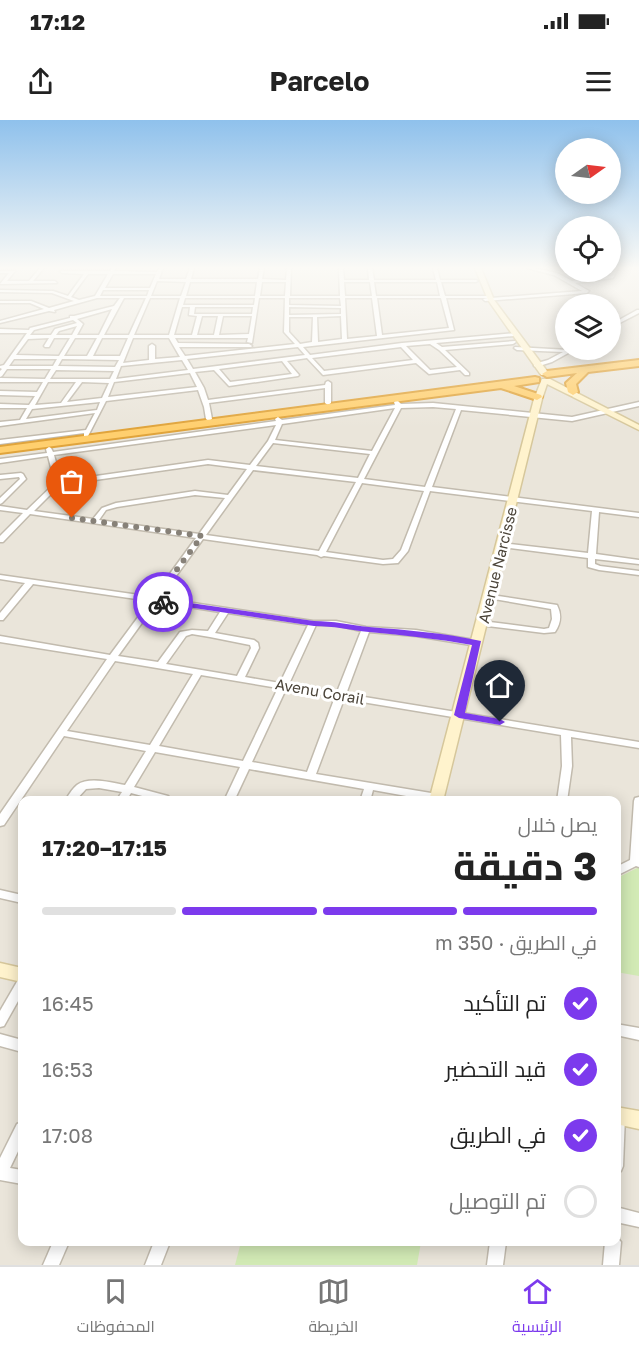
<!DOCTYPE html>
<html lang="ar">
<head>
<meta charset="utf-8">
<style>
	:root { --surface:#fff; --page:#f2f2f2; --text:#222; --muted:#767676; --line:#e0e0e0; --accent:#7c3aed }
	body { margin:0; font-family:"Golos Text",Cairo,sans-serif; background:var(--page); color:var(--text); direction:rtl; height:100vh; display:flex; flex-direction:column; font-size:22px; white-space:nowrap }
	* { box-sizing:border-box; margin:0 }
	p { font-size:20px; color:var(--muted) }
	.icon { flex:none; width:33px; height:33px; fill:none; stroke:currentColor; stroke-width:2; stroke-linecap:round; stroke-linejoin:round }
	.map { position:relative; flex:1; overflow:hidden; direction:ltr }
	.panel { position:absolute; left:18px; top:676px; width:603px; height:450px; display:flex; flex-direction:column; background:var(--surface); border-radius:12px; box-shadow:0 3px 15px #0003; direction:rtl }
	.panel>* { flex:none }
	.needle { width:39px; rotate:76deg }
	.tools { position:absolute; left:555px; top:18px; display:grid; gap:12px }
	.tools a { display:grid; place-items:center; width:66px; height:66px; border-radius:50%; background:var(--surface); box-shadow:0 3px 15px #0003; font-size:30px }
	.pin { position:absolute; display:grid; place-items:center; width:51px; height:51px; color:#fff; margin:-62px -26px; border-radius:50% 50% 50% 0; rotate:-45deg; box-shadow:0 0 6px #0007 }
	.pin .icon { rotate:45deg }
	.courier { position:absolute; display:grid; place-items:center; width:60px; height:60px; margin:-30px; border:4px solid #7c3aed; border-radius:50%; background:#fff; color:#222; box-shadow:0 2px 8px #0007 }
	.overview em { font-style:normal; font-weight:700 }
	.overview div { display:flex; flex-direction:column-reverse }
	.overview { display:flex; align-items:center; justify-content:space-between; height:102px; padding:0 24px }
	h1 { font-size:39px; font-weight:700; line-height:45px }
	.bar { display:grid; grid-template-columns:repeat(4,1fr); gap:9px 6px; align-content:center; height:72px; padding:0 24px }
	.bar i { height:8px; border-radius:4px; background:var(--line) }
	.bar .on { background:var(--accent) }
	.bar p { grid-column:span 4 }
	ol { padding:0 24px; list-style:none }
	li { display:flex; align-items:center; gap:18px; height:66px }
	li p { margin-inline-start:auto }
	li .icon { padding:6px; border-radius:50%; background:var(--accent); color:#fff; stroke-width:4 }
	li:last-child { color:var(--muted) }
	li i { width:33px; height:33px; border:3px solid var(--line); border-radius:50% }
	.status { display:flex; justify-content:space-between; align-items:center; height:42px; padding:0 30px; background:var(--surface); direction:ltr }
	.status svg { height:16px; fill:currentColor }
	header { display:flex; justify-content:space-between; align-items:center; height:78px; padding:0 24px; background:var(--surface); font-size:27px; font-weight:700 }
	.dock { display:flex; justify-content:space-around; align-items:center; height:84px; border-top:2px solid var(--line); background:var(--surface); font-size:16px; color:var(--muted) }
	.dock a { display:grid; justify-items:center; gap:3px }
	.dock .on { color:var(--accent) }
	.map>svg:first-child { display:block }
	.residential { fill:#eae5da; fill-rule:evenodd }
	.green { fill:#d2eab5 }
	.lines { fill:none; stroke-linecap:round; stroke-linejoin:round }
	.street-casing { stroke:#c2bbae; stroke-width:3 }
	.secondary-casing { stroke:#d6c79b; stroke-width:3 }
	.highway-casing { stroke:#e0a43c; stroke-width:4 }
	.street { fill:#fff; fill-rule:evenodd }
	.secondary { fill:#fff3cd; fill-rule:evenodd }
	.highway { fill:#ffcf6e; fill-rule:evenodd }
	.route { fill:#7c3aed }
	.done { stroke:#878178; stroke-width:6; stroke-dasharray:0 10.8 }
	.labels { text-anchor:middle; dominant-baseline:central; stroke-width:6; stroke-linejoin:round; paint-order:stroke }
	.street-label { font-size:15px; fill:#4b4439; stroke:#fff }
</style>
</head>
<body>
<div class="status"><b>17:12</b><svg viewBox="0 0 49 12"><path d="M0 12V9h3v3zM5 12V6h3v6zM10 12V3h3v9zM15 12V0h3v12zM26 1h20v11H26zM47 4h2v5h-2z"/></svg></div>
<header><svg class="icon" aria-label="menu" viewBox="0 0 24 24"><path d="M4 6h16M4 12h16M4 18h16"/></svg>Parcelo<svg class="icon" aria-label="share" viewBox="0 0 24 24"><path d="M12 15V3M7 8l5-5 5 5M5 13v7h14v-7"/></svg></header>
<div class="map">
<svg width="639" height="1145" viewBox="0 0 639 1145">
	<rect width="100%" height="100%" fill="#f6f3ec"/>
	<path class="residential" d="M 0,148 L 565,148 L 566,152 L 610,152 L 611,148 L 639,148 L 639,1145 L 0,1145 ZM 566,184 L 610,184 L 610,230 L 566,230 ZM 22,681 L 616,681 L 616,1122 L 22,1122 Z"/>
	<g class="green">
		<polygon points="639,747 639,856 616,852 617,758"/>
		<polygon points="241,1122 421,1122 417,1145 235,1145"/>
	</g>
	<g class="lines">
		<g class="street-casing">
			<g id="street">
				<polygon points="40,148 44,148 33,161 55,161 57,163 0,164 9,153 0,153 0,151 15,151 7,161 29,161"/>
				<path d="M 112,148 L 116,148 L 114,151 L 157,152 L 159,148 L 163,148 L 159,159 L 186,159 L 190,148 L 194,148 L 191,159 L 258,159 L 260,148 L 264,148 L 262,159 L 286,160 L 287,148 L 291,148 L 290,176 L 340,176 L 339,148 L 343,148 L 344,160 L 369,160 L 368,148 L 372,148 L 374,160 L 436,160 L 433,148 L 437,148 L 440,160 L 476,160 L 478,161 L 476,162 L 441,162 L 445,176 L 490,176 L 492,177 L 491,178 L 582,171 L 554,155 L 527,148 L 533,148 L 557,153 L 572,161 L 609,156 L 614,148 L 618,148 L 613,158 L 575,163 L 589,171 L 587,173 L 485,181 L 483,179 L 488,178 L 446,178 L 454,210 L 303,227 L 310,235 L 402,223 L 516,213 L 517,214 L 514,216 L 436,223 L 442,227 L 515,221 L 516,222 L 513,224 L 445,230 L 469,253 L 469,255 L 465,255 L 460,250 L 429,254 L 416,243 L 323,255 L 307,238 L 287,241 L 299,255 L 298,256 L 229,266 L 214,250 L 195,252 L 204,268 L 208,280 L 325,265 L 326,262 L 328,261 L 331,263 L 331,283 L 328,285 L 325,283 L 325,268 L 209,283 L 212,299 L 209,301 L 206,299 L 204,287 L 198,270 L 106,281 L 88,316 L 84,316 L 84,313 L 0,324 L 0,320 L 86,310 L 95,293 L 0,306 L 0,302 L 20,300 L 27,288 L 0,288 L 0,284 L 29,285 L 35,276 L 0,275 L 0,271 L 37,272 L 43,262 L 0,262 L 0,258 L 45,259 L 51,249 L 7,249 L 2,256 L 0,257 L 0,251 L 2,249 L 0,248 L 0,246 L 4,245 L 27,213 L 0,213 L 0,209 L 29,210 L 30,208 L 70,198 L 70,196 L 74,196 L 114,186 L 120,178 L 97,178 L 54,190 L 55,192 L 49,191 L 0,203 L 0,201 L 44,189 L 30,183 L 0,183 L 0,181 L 31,181 L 49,188 L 74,181 L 52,173 L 0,172 L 0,170 L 53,171 L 68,176 L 84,154 L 62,153 L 60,151 L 110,151 ZM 88,154 L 108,154 L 95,176 L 79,180 L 71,177 ZM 113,154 L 156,154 L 150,168 L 105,168 ZM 157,161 L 186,162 L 181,176 L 151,176 ZM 190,162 L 257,162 L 255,176 L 186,176 ZM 262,162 L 286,162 L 285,176 L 260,176 ZM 344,162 L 370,162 L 372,176 L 345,176 ZM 374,162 L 437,162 L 440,176 L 376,176 ZM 103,170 L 149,170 L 147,176 L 100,176 ZM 124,178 L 146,178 L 129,215 L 104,215 ZM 150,178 L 180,178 L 169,215 L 134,215 ZM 185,178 L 255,178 L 254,185 L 183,185 ZM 259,178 L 285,178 L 284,212 L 295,224 L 185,236 L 179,227 L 251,227 L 252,226 L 249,224 L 178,223 L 175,218 L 248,218 L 247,222 L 252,223 ZM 289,178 L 340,178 L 341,186 L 289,185 ZM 345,178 L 372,178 L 377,216 L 347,219 ZM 377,178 L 441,178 L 449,208 L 382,215 ZM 182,187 L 190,187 L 189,195 L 197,196 L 192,215 L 174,215 ZM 195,187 L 253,187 L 252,194 L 194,194 ZM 289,187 L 341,188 L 341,194 L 289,195 ZM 112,189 L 99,215 L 77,215 L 83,204 L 77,199 ZM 202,196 L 218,196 L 214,215 L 197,215 ZM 223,196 L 252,196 L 249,214 L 219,215 ZM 341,196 L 342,219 L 318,222 L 317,197 ZM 289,197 L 313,197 L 312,222 L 300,224 L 289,212 ZM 73,200 L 77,203 L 55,209 L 51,215 L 30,215 L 34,210 ZM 77,206 L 72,215 L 56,215 L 59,211 ZM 49,218 L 44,226 L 45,227 L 49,227 L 54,218 L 70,218 L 59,236 L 16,235 L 28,219 ZM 75,218 L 97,218 L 87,236 L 64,236 ZM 102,218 L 128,218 L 120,236 L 93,236 ZM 133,218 L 169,218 L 180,237 L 155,239 L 155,226 L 152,224 L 149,226 L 149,240 L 123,243 ZM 430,224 L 439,230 L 457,247 L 430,250 L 406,226 ZM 298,227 L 305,235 L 193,249 L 187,239 ZM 401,227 L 413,240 L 324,251 L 312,238 ZM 14,239 L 57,239 L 53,246 L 9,246 ZM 62,239 L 119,240 L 115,247 L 58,246 ZM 182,240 L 188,250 L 116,259 L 121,246 ZM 282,241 L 292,254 L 230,262 L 219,249 ZM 56,250 L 114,251 L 110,259 L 50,259 ZM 190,253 L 197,267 L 108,277 L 114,262 ZM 48,262 L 76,262 L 61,283 L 35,285 ZM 82,262 L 109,263 L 102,278 L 67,282 ZM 100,282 L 97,290 L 26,299 L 32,289 Z"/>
				<polygon points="637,190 639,190 639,193 610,208 610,205"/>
				<polygon points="515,227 569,230 572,231 552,242 536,247 534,246 534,244 548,240 563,232 517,230 514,228"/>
				<path d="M 397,280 L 401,284 L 433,283 L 572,297 L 639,282 L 639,286 L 572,301 L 461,290 L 432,367 L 639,393 L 639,397 L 599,392 L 596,434 L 639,440 L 639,444 L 595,439 L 595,444 L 600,446 L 639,451 L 639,455 L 599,450 L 588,447 L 588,438 L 502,427 L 498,425 L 502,423 L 588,433 L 592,391 L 430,371 L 408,431 L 398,443 L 383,444 L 324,436 L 321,437 L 317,435 L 203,419 L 160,478 L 313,501 L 336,501 L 366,507 L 416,510 L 480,521 L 481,523 L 477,526 L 416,516 L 369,512 L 346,574 L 639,622 L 639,628 L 571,617 L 572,646 L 567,681 L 557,681 L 562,646 L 561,615 L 344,579 L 316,654 L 437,674 L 441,676 L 442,678 L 441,680 L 434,681 L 373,670 L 370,681 L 360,681 L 364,669 L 249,649 L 234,681 L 224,681 L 240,647 L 155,632 L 134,667 L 168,676 L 172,681 L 161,681 L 131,673 L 126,681 L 116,681 L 122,672 L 99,668 L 86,669 L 75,681 L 65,681 C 68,676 72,669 77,665 C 89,656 112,663 125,665 L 146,631 L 64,616 L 4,705 L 0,706 L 0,694 L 107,539 L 0,522 L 0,516 L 110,535 L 150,481 L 33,464 L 3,500 L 0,500 L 0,493 L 25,463 L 0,459 L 0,455 L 153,477 L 196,418 L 30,394 L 3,422 L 0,422 L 0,416 L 23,393 L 0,390 L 0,386 L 27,390 L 55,363 L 48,336 L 0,343 L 0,339 L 47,333 L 46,329 L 49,327 L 51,328 L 53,332 L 276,301 L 275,299 L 278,297 L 282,300 L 395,285 L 394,282 ZM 433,287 L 456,289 L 425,367 L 364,359 L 401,288 ZM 395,288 L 372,331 L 275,320 L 282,304 ZM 276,305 L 268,321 L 250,345 L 208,340 L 61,361 L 54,335 ZM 273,323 L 370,334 L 358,358 L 256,346 ZM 208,344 L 247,349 L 228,375 L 195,371 L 116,383 L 102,388 L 93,399 L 34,391 L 60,365 ZM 253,350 L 356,362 L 319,431 L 206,415 ZM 362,363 L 424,371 L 401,430 L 393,439 L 383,440 L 326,432 ZM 195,375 L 225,378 L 199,414 L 99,400 L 106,390 L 117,387 ZM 157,482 L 220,492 L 208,511 L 192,510 L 180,512 L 158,542 L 118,536 ZM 228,493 L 308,505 L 280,563 L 245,557 L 259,528 L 258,523 L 254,520 L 215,513 ZM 316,505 L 336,505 L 361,511 L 337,572 L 289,564 ZM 192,514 L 210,517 L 250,525 L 251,528 L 237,556 L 166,544 L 186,516 ZM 115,541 L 193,554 L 150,625 L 67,611 ZM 201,555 L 278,568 L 243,641 L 159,626 ZM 286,569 L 335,577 L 307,652 L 252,642 Z"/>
				<polygon points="21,353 23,354 26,359 2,383 0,384 0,378 20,359 19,357 0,359 0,355"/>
				<path d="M 485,474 L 557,485 C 562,495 561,503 555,512 L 544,513 L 479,505 L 478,503 L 482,501 L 544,509 L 549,508 L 552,499 L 551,489 L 488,478 L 485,478 L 484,476 Z"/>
				<polygon points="639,677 639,747 636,746 616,756 616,747 630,740 634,681 635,678"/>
				<polygon points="0,770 22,775 22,783 0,778"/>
				<polygon points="22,859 22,874 4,906 0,907 0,891 18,860"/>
				<polygon points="616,904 639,908 639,920 616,915"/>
				<polygon points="0,914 22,920 22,932 0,926"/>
				<polygon points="616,989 623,990 625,995 623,1046 621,1051 616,1053"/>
				<polygon points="22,1002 22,1023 10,1048 22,1050 22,1064 0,1060 0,1038 17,1004"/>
				<polygon points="616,1087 639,1093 639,1107 616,1102"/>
				<polygon points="616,1116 621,1122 619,1145 603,1145 605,1122 616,1122"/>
				<polygon points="53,1122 69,1122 59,1145 43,1145"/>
				<polygon points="154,1122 170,1122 161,1145 145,1145"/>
				<polygon points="490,1122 506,1122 503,1145 487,1145"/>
			</g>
		</g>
		<g class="secondary-casing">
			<g id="secondary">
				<polygon points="475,148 481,148 494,180 547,251 547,255 541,255 488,180"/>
				<polygon points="542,259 550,259 639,305 639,310 547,264 542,279 443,681 429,681 534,279"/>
				<polygon points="0,843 22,848 22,862 0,857"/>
				<polygon points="616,987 639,991 639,1009 616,1004"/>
			</g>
		</g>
		<g class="highway-casing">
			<g id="highway">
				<polygon points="639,240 639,246 588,252 576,264 578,272 573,275 568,272 566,263 577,253 547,257 542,254 547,251"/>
				<polygon points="535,257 539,258 539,262 514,266 541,275 542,277 537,280 501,268 0,333 0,327"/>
			</g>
		</g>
		<use href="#street" class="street"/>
		<use href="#secondary" class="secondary"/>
		<use href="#highway" class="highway"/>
	</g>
	<linearGradient id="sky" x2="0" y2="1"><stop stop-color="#8fc1ec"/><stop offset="0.48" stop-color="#fbfaf6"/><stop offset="1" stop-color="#fbfaf6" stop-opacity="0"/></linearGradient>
	<rect width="639" height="308" fill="url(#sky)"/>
	<path class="route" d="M 163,479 L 314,501 C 333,501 350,505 369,507 C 407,510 444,513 481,521 L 465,593 L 500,599 L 505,602 L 500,605 L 459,598 L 454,595 L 472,525 C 438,519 404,515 369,512 C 350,510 333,506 314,506 L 160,483 L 159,482 Z"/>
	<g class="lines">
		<polyline class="done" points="72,398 202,416 154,480 163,482"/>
	</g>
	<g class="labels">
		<g class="street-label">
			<text transform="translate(497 445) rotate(-76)">Avenue Narcisse</text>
			<text transform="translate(320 571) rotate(10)">Avenu Corail</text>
		</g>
	</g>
</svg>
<div class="tools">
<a><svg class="needle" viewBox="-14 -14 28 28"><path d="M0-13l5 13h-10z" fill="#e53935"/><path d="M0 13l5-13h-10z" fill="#767676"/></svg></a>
<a><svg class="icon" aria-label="locate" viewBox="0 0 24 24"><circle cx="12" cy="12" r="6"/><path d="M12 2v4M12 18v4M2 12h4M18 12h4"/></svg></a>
<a><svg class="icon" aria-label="layers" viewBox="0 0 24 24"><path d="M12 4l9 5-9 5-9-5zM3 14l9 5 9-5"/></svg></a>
</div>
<div class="pin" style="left:72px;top:398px;background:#ea580c"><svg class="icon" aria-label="bag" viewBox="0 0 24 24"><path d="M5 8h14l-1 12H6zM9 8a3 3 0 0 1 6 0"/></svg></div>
<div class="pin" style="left:500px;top:602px;background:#1f2937"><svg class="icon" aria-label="home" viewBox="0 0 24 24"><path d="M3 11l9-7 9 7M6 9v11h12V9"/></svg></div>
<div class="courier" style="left:163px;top:482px"><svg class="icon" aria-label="bike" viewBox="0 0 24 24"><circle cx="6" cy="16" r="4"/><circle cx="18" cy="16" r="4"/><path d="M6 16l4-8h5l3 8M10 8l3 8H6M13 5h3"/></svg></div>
<section class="panel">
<div class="overview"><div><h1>3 دقيقة</h1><p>يصل خلال</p></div><em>17:15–17:20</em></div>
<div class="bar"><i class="on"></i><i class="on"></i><i class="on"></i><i></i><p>في الطريق · 350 m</p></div>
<ol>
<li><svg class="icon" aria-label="check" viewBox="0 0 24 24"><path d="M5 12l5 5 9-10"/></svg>تم التأكيد<p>16:45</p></li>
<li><svg class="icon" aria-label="check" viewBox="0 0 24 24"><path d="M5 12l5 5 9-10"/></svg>قيد التحضير<p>16:53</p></li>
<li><svg class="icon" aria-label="check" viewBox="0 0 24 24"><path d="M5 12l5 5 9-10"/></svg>في الطريق<p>17:08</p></li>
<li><i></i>تم التوصيل</li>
</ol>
</section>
</div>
<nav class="dock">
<a class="on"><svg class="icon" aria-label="home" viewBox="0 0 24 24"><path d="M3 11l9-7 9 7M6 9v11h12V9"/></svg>الرئيسية</a>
<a><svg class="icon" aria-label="map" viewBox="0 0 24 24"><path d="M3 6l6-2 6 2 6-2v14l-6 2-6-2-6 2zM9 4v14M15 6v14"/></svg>الخريطة</a>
<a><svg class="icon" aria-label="saved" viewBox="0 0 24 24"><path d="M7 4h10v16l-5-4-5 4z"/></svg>المحفوظات</a>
</nav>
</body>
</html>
